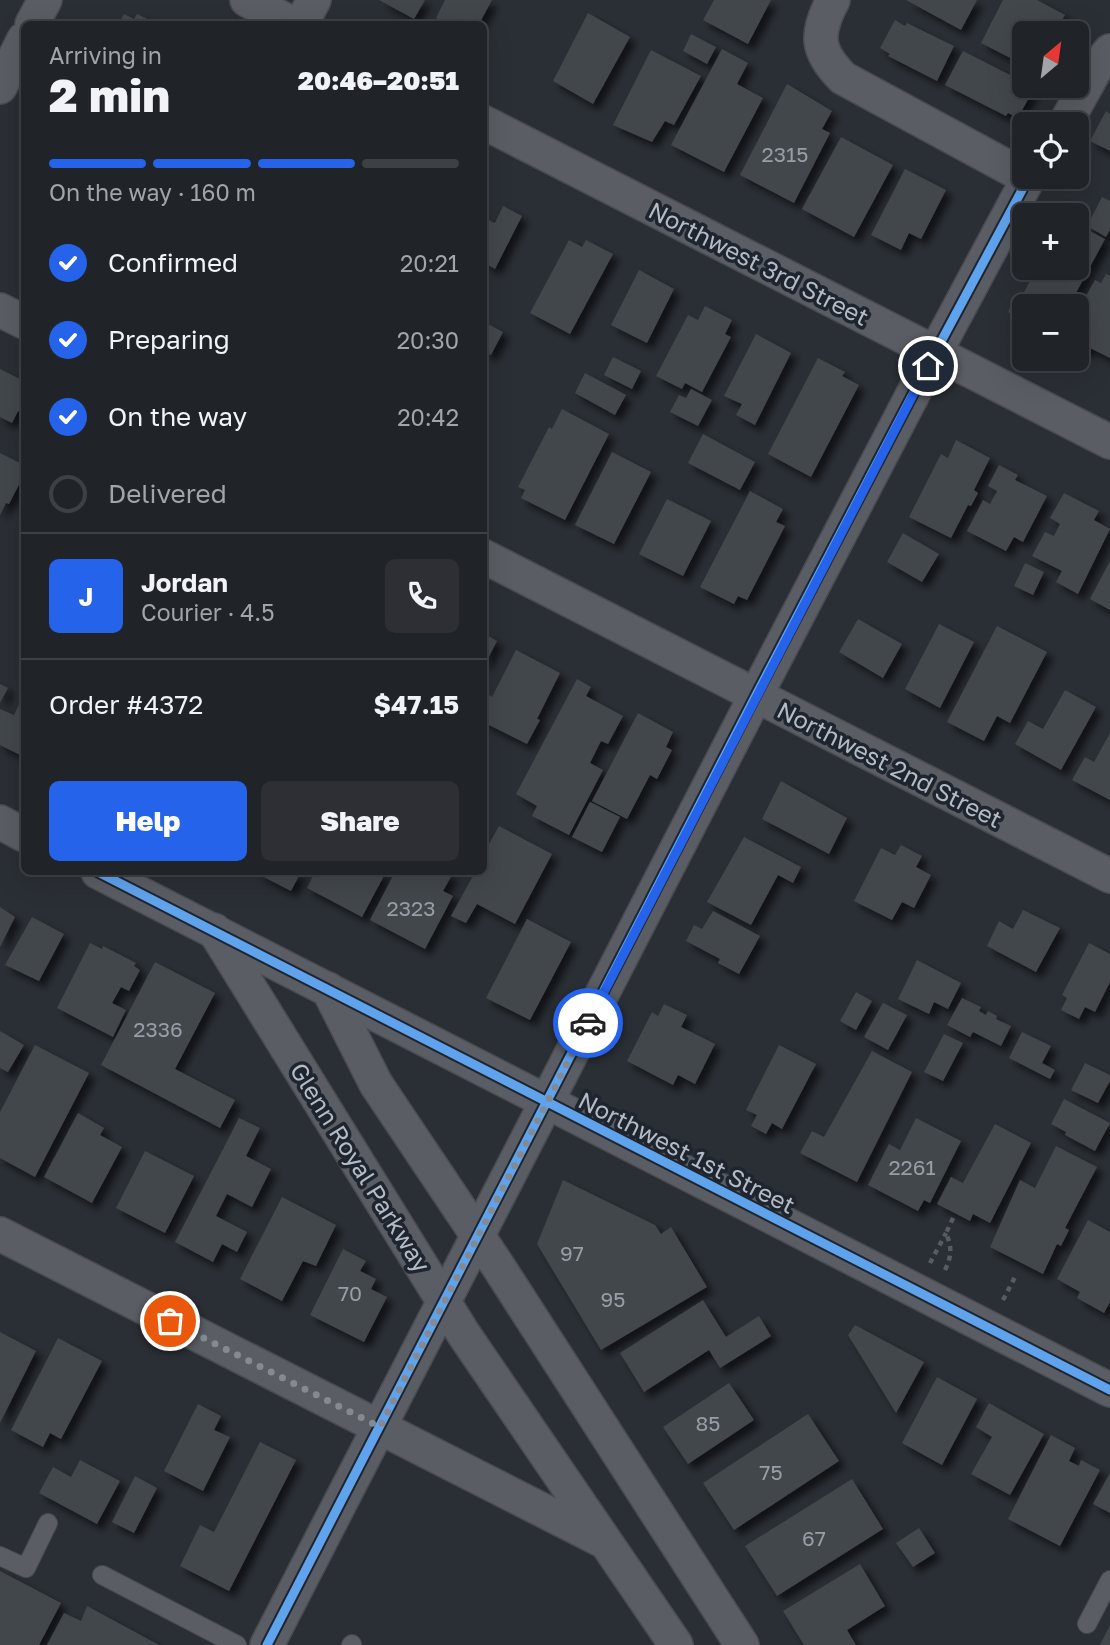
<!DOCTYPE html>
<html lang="en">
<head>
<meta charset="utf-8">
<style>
	:root { --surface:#202328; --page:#2d2f34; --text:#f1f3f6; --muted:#a2a4a8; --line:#3d4045; --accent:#2563eb }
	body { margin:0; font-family:"Golos Text",sans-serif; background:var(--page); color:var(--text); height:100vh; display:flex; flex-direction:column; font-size:26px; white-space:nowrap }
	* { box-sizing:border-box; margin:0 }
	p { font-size:23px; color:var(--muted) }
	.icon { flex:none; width:38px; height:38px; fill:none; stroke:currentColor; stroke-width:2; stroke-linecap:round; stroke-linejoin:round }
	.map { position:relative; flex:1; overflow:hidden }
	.panel { position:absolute; left:21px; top:21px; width:466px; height:854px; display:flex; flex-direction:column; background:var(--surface); border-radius:10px; box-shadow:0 7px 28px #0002,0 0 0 2px var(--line) }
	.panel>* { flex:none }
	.needle { width:46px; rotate:29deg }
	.fabs { position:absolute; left:1012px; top:21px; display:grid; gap:14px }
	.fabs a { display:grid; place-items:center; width:77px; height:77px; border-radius:10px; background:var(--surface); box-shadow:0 7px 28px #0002,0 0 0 2px var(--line); font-size:35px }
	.pin { position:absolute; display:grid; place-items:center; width:60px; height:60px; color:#fff; margin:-30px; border:4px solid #fff; border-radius:50%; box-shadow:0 2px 7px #0007 }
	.courier { position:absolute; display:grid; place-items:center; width:70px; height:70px; margin:-35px; border:5px solid #2563eb; border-radius:50%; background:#fff; color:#222; box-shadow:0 2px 9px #0007 }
	.head em { font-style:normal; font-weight:800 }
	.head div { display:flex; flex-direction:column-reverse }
	.head { display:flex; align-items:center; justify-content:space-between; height:119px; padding:0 28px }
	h1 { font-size:46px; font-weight:800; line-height:52px }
	.bar { display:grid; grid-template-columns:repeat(4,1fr); gap:10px 7px; align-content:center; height:84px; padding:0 28px }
	.bar i { height:9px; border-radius:5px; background:var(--line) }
	.bar .current { background:var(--accent) }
	.bar p { grid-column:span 4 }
	.line { display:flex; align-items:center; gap:18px; padding:0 28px; border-top:2px solid var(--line) }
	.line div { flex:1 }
	.round { display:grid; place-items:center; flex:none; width:74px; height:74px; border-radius:10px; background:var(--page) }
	ol { padding:0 28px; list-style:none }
	li { display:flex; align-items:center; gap:21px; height:77px }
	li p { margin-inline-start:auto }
	li .icon { padding:7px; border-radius:50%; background:var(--accent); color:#fff; stroke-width:4 }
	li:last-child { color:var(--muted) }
	li i { width:38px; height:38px; border:4px solid var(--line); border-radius:50% }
	.cta { display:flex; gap:14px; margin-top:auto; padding:14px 28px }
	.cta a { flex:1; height:80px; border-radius:10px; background:var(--accent); color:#fff; font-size:28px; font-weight:800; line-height:80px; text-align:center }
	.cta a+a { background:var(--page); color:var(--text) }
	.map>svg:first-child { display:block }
	.building { fill:#42464c; filter:url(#shadow) }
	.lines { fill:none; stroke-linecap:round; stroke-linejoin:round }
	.lane-casing { stroke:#484b50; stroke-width:20 }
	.street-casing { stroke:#484b50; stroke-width:36 }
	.path { stroke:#585c60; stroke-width:4.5; stroke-dasharray:5 5; stroke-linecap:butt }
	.lane { stroke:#5a5d63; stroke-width:18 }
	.street { stroke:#5a5d63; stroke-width:33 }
	.cycleway-casing { stroke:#1f252f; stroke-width:13 }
	.cycleway { stroke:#60a3ed; stroke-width:9 }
	.done { stroke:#848a93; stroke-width:7; stroke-dasharray:0 12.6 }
	.route { stroke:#2563eb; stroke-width:9 }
	.labels { text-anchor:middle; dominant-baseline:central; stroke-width:7; stroke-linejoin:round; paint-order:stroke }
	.number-label { font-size:21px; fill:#989ea7 }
	.street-label { font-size:24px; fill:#b5bbc5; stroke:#1f252f }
</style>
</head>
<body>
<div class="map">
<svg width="1110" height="1645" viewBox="0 0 1110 1645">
	<defs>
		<filter id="shadow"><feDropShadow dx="6" dy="6" stdDeviation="3.5" flood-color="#0009"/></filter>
	</defs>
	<rect width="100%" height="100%" fill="#2a2f35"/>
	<g class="building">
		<polygon points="379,0 425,0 414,19"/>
		<polygon points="445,0 492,0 479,24 450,24 436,18"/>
		<polygon points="714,0 771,0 748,44 703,20"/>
		<polygon points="906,0 977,0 961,30"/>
		<polygon points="1003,0 1037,0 1065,15 1055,33 1024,33 1024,65 981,43"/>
		<polygon points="588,13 630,37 593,104 553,81"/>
		<polygon points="124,14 134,19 137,14 158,24 119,24"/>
		<polygon points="895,20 905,26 907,23 954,46 937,81 888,56 890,54 880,48"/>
		<polygon points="691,34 716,47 707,64 683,51"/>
		<polygon points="722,49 748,63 737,84 763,98 724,172 671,145"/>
		<polygon points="651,50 701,76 674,125 665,121 652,142 613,125"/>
		<polygon points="963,51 1024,82 1022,85 1033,90 1018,118 1008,113 1006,116 945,85"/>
		<polygon points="787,84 832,111 822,129 830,133 794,203 740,175"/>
		<polygon points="1106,111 1110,114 1110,151 1090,141"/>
		<polygon points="841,137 893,165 854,237 802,209"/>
		<polygon points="905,169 946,190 921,239 909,233 901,250 871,235"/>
		<polygon points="1102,197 1110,201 1110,230 1106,237 1087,226"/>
		<polygon points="503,206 522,216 495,269 483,262 483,226 486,219 495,223"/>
		<polygon points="1084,228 1105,239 1069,306 1024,306 1024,321 1008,312 1017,293 1022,296 1037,268 1076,268 1076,236 1079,238"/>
		<polygon points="569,240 582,247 586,240 613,254 570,334 530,313"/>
		<polygon points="639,270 674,289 647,343 611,325"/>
		<polygon points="1106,274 1110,276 1110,358 1088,347 1085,353 1076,348 1076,314 1095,280 1101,283"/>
		<polygon points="705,306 732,320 725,334 731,337 702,392 685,383 682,389 656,376 688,315 698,320"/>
		<polygon points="488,324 503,332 491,355 483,351 483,334"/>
		<polygon points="756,334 791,353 755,425 736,415 742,404 724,396"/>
		<polygon points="613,357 641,371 632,389 604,375"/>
		<polygon points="818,358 845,372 842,376 859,385 811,477 768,454"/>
		<polygon points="0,369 24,381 24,415 18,411 12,423 0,417"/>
		<polygon points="585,373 626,395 615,415 575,393"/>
		<polygon points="691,389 712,400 698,426 670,412 679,395 686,398"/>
		<polygon points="562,409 609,434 565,520 521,498 525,490 518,487 549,427 552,429"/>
		<polygon points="703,434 755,462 740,490 688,463"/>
		<polygon points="956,440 990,458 974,490 978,493 971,506 968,505 951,538 909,517 941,454 948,458"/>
		<polygon points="612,452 651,472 614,544 575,525"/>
		<polygon points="0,453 24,465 24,475 9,504 6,503 0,515"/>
		<polygon points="999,465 1018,475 1015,480 1047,496 1023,542 1014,537 1006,551 967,531 983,500 990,504 997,491 988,486"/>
		<polygon points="750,491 783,509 776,522 785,526 747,600 738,596 734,604 700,587"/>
		<polygon points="1064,493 1099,511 1094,520 1110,529 1078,594 1056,582 1062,571 1032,556 1045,532 1054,536 1060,524 1050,518"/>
		<polygon points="667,499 711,521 683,576 639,554"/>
		<polygon points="903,533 939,554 922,582 887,562"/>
		<polygon points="1110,561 1110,610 1090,599"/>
		<polygon points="1025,563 1044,572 1033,595 1014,586"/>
		<polygon points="858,619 902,644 883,678 839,652"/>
		<polygon points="939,624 974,642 940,708 905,689"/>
		<polygon points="997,626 1047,652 1010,723 997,716 984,741 947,722"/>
		<polygon points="483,633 497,641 483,668"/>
		<polygon points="516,650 560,673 537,719 540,720 527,744 483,722 483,707 489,695 492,697"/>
		<polygon points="577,679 591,687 586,696 623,716 608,744 601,741 590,763 603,770 569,835 532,816 537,806 516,794"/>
		<polygon points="0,684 8,688 0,703"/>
		<polygon points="1065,690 1096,707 1061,770 1015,744 1028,721 1043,729"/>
		<polygon points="24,694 24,757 0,745 0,709 14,715"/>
		<polygon points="638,713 673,732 666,747 672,750 657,779 650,775 627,819 592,801"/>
		<polygon points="1110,733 1110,800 1072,780 1085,757 1094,762"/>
		<polygon points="781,781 847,818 829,854 762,819"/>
		<polygon points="590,802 620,817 602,852 572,837"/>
		<polygon points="499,826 552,854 515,924 477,904 466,923 451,916 475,872 483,872 483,855"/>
		<polygon points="744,837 801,867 793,883 778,875 751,925 707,902"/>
		<polygon points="901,845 922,856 916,867 931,875 914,908 902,902 892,920 854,901 881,848 895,855"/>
		<polygon points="254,872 301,872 291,891"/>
		<polygon points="315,872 386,872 362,917 307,888"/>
		<polygon points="395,872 445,872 452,875 443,891 453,896 425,949 370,920"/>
		<polygon points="0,907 15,917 0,947"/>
		<polygon points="1023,910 1060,928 1036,972 987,946 999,921 1013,929"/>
		<polygon points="713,911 760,936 739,974 718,963 720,959 686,941 694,925 702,929"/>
		<polygon points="32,917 64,934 39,981 5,965"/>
		<polygon points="527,919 571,942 530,1020 486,998"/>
		<polygon points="90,943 102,949 103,946 136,963 134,966 140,970 129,991 121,987 112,1003 126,1010 113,1037 57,1008"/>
		<polygon points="1089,943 1110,954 1110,982 1095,1012 1085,1007 1079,1019 1061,1010 1067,998 1062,995"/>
		<polygon points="917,960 961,983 948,1009 934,1002 929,1014 898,999"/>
		<polygon points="155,962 215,993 175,1069 235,1100 220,1128 101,1065"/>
		<polygon points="856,992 872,1001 856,1030 840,1021"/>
		<polygon points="962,998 981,1007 979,1011 986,1015 988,1011 997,1016 996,1019 1011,1026 1001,1046 973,1032 970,1037 947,1025"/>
		<polygon points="883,1003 907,1015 888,1050 864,1037"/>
		<polygon points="664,1004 687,1015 681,1027 715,1044 695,1084 678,1075 673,1085 627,1061 652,1012 658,1016"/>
		<polygon points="0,1031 24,1045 8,1072 0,1068"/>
		<polygon points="1022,1032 1051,1046 1042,1063 1055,1070 1050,1079 1009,1058"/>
		<polygon points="944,1034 963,1043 943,1081 924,1072"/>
		<polygon points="35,1045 89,1073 35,1177 0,1158 0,1112"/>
		<polygon points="779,1045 816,1064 782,1129 772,1123 766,1134 751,1126 757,1115 746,1110"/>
		<polygon points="872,1051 912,1072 857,1182 800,1153 812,1131 824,1137"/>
		<polygon points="1085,1063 1110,1075 1110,1081 1098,1103 1071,1090"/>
		<polygon points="1064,1099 1110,1123 1095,1151 1065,1135 1066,1132 1051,1124"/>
		<polygon points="78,1113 104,1128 100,1135 122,1147 92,1203 44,1177"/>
		<polygon points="239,1118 260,1128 246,1156 271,1169 252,1207 227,1194 216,1216 247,1232 237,1252 222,1244 213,1262 175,1242"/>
		<polygon points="916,1118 961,1141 930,1203 924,1200 918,1211 868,1185 889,1144 900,1150"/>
		<polygon points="995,1124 1031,1143 990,1223 973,1214 970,1221 937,1204 951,1177 963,1183"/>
		<polygon points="1056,1146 1097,1167 1065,1228 1069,1230 1061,1246 1057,1244 1043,1274 990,1247 1020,1180 1035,1188"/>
		<polygon points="145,1151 194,1176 165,1233 116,1208"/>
		<polygon points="563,1180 655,1225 661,1234 671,1227 707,1287 601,1350 537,1244"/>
		<polygon points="282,1197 336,1225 316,1266 303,1261 282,1301 240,1279"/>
		<polygon points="1088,1220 1110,1232 1110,1302 1104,1313 1077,1298 1080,1292 1057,1279"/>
		<polygon points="343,1249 366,1261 360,1271 376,1279 371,1289 387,1297 364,1342 310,1315"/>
		<polygon points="703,1300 726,1337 759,1316 771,1336 720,1368 709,1350 644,1392 620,1353"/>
		<polygon points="855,1325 924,1362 896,1413 848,1335"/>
		<polygon points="0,1332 36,1351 0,1423"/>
		<polygon points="58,1338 102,1361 61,1439 50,1433 43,1447 11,1430"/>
		<polygon points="937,1377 977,1399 942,1465 902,1443"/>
		<polygon points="729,1383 754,1420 688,1464 663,1427"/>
		<polygon points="989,1403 1044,1434 1010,1495 971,1474 992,1437 976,1427"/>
		<polygon points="198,1404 221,1416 214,1430 230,1437 203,1491 164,1471"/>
		<polygon points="808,1414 839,1461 734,1530 703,1483"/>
		<polygon points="1051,1435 1075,1448 1069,1461 1079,1466 1081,1460 1100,1470 1060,1546 1008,1519"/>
		<polygon points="260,1442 296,1460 229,1591 180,1566 200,1525 214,1532"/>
		<polygon points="80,1460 120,1481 97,1524 39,1493 53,1467 71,1477"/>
		<polygon points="1110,1473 1110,1513 1093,1504"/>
		<polygon points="135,1476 157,1488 134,1533 112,1522"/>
		<polygon points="852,1479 883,1529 777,1596 745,1546"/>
		<polygon points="919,1528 935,1553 913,1567 896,1543"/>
		<polygon points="860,1564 885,1606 847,1630 856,1645 804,1645 783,1611"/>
		<polygon points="0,1571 61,1603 39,1645 0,1645"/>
		<polygon points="87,1606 159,1645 47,1645 64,1613 81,1621"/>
		<polygon points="1110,1625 1110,1645 1100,1645"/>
	</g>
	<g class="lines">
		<g class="lane-casing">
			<g id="lane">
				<polyline points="0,1556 26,1568 48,1523"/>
				<polyline points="102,1575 237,1645"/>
				<polyline points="1087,1624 1110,1580"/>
				<polyline points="351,1645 352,1644"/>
			</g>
		</g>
		<g class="street-casing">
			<g id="street">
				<polyline points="247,0 293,24"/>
				<path d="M 833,0 C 815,34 816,51 843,78 L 1024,176"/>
				<polyline points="32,24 45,0"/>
				<polyline points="301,24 314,0"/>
				<polyline points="0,87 24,39"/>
				<polyline points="483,122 1110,442"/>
				<polyline points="1065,124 1096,68 1110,51"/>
				<polyline points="0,310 24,322"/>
				<polyline points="483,556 1110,876"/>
				<polyline points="0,822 24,835"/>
				<polyline points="98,872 1110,1390"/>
				<polyline points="214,930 463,1333 676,1645"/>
				<polyline points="328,989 376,1084 498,1266 742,1645"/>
				<polyline points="0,1234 605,1542"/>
				<polyline points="267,1645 756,695 913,394 1029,177"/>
			</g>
		</g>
		<g class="path">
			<polyline points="930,1263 946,1233"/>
			<path d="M 945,1270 C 952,1255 952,1248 946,1233 L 955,1214"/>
			<polyline points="1003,1300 1015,1277"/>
		</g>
		<use href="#lane" class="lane"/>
		<use href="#street" class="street"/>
		<g class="cycleway-casing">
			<g id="cycleway">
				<polyline points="98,872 1110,1390"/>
				<polyline points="267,1645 756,695 913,394 1029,177"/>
			</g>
		</g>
		<use href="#cycleway" class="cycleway"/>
	</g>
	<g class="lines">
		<polyline class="done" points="170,1321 380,1427 588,1023"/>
		<polyline class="route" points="588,1023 928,366"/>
	</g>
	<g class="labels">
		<g class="number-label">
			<text x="785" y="154">2315</text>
			<text x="411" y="908">2323</text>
			<text x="158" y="1029">2336</text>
			<text x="912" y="1167">2261</text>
			<text x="572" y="1253">97</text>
			<text x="350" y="1293">70</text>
			<text x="613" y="1299">95</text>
			<text x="708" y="1423">85</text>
			<text x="771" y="1472">75</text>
			<text x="814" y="1538">67</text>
		</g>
		<g class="street-label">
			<text transform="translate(759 263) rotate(27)">Northwest 3rd Street</text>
			<text transform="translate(890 764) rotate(27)">Northwest 2nd Street</text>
			<text transform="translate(687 1152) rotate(27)">Northwest 1st Street</text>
			<text transform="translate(361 1167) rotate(58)">Glenn Royal Parkway</text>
		</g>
	</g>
</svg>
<div class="fabs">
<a><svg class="needle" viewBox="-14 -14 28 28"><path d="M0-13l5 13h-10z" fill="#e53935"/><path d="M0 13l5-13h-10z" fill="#a2a4a8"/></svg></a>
<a><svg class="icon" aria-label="locate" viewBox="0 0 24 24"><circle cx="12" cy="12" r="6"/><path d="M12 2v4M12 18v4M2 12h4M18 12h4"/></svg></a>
<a>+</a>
<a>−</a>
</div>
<div class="pin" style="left:170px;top:1321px;background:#ea580c"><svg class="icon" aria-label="bag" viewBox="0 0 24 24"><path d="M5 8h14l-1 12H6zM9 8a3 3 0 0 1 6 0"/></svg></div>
<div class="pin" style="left:928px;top:366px;background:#1f2937"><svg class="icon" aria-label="home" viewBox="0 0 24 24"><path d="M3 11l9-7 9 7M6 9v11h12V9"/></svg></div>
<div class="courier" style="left:588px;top:1023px"><svg class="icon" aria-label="car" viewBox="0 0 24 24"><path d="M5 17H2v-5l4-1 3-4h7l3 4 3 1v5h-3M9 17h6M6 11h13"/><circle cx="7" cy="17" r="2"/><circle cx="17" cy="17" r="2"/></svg></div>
<section class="panel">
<div class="head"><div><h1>2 min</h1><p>Arriving in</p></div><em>20:46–20:51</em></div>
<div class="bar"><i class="current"></i><i class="current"></i><i class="current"></i><i></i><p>On the way · 160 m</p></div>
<ol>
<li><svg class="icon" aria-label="check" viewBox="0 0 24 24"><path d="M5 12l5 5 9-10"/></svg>Confirmed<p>20:21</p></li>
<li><svg class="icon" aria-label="check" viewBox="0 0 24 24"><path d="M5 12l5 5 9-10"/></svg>Preparing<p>20:30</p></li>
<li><svg class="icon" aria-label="check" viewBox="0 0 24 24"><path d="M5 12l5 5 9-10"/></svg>On the way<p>20:42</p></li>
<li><i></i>Delivered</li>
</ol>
<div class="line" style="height:126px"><b class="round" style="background:var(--accent);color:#fff">J</b><div><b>Jordan</b><p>Courier · 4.5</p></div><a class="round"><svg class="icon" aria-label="phone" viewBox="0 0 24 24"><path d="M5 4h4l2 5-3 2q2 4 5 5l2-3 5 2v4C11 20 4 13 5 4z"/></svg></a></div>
<div class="line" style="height:91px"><div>Order #4372</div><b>$47.15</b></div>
<div class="cta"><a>Help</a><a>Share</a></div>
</section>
</div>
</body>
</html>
